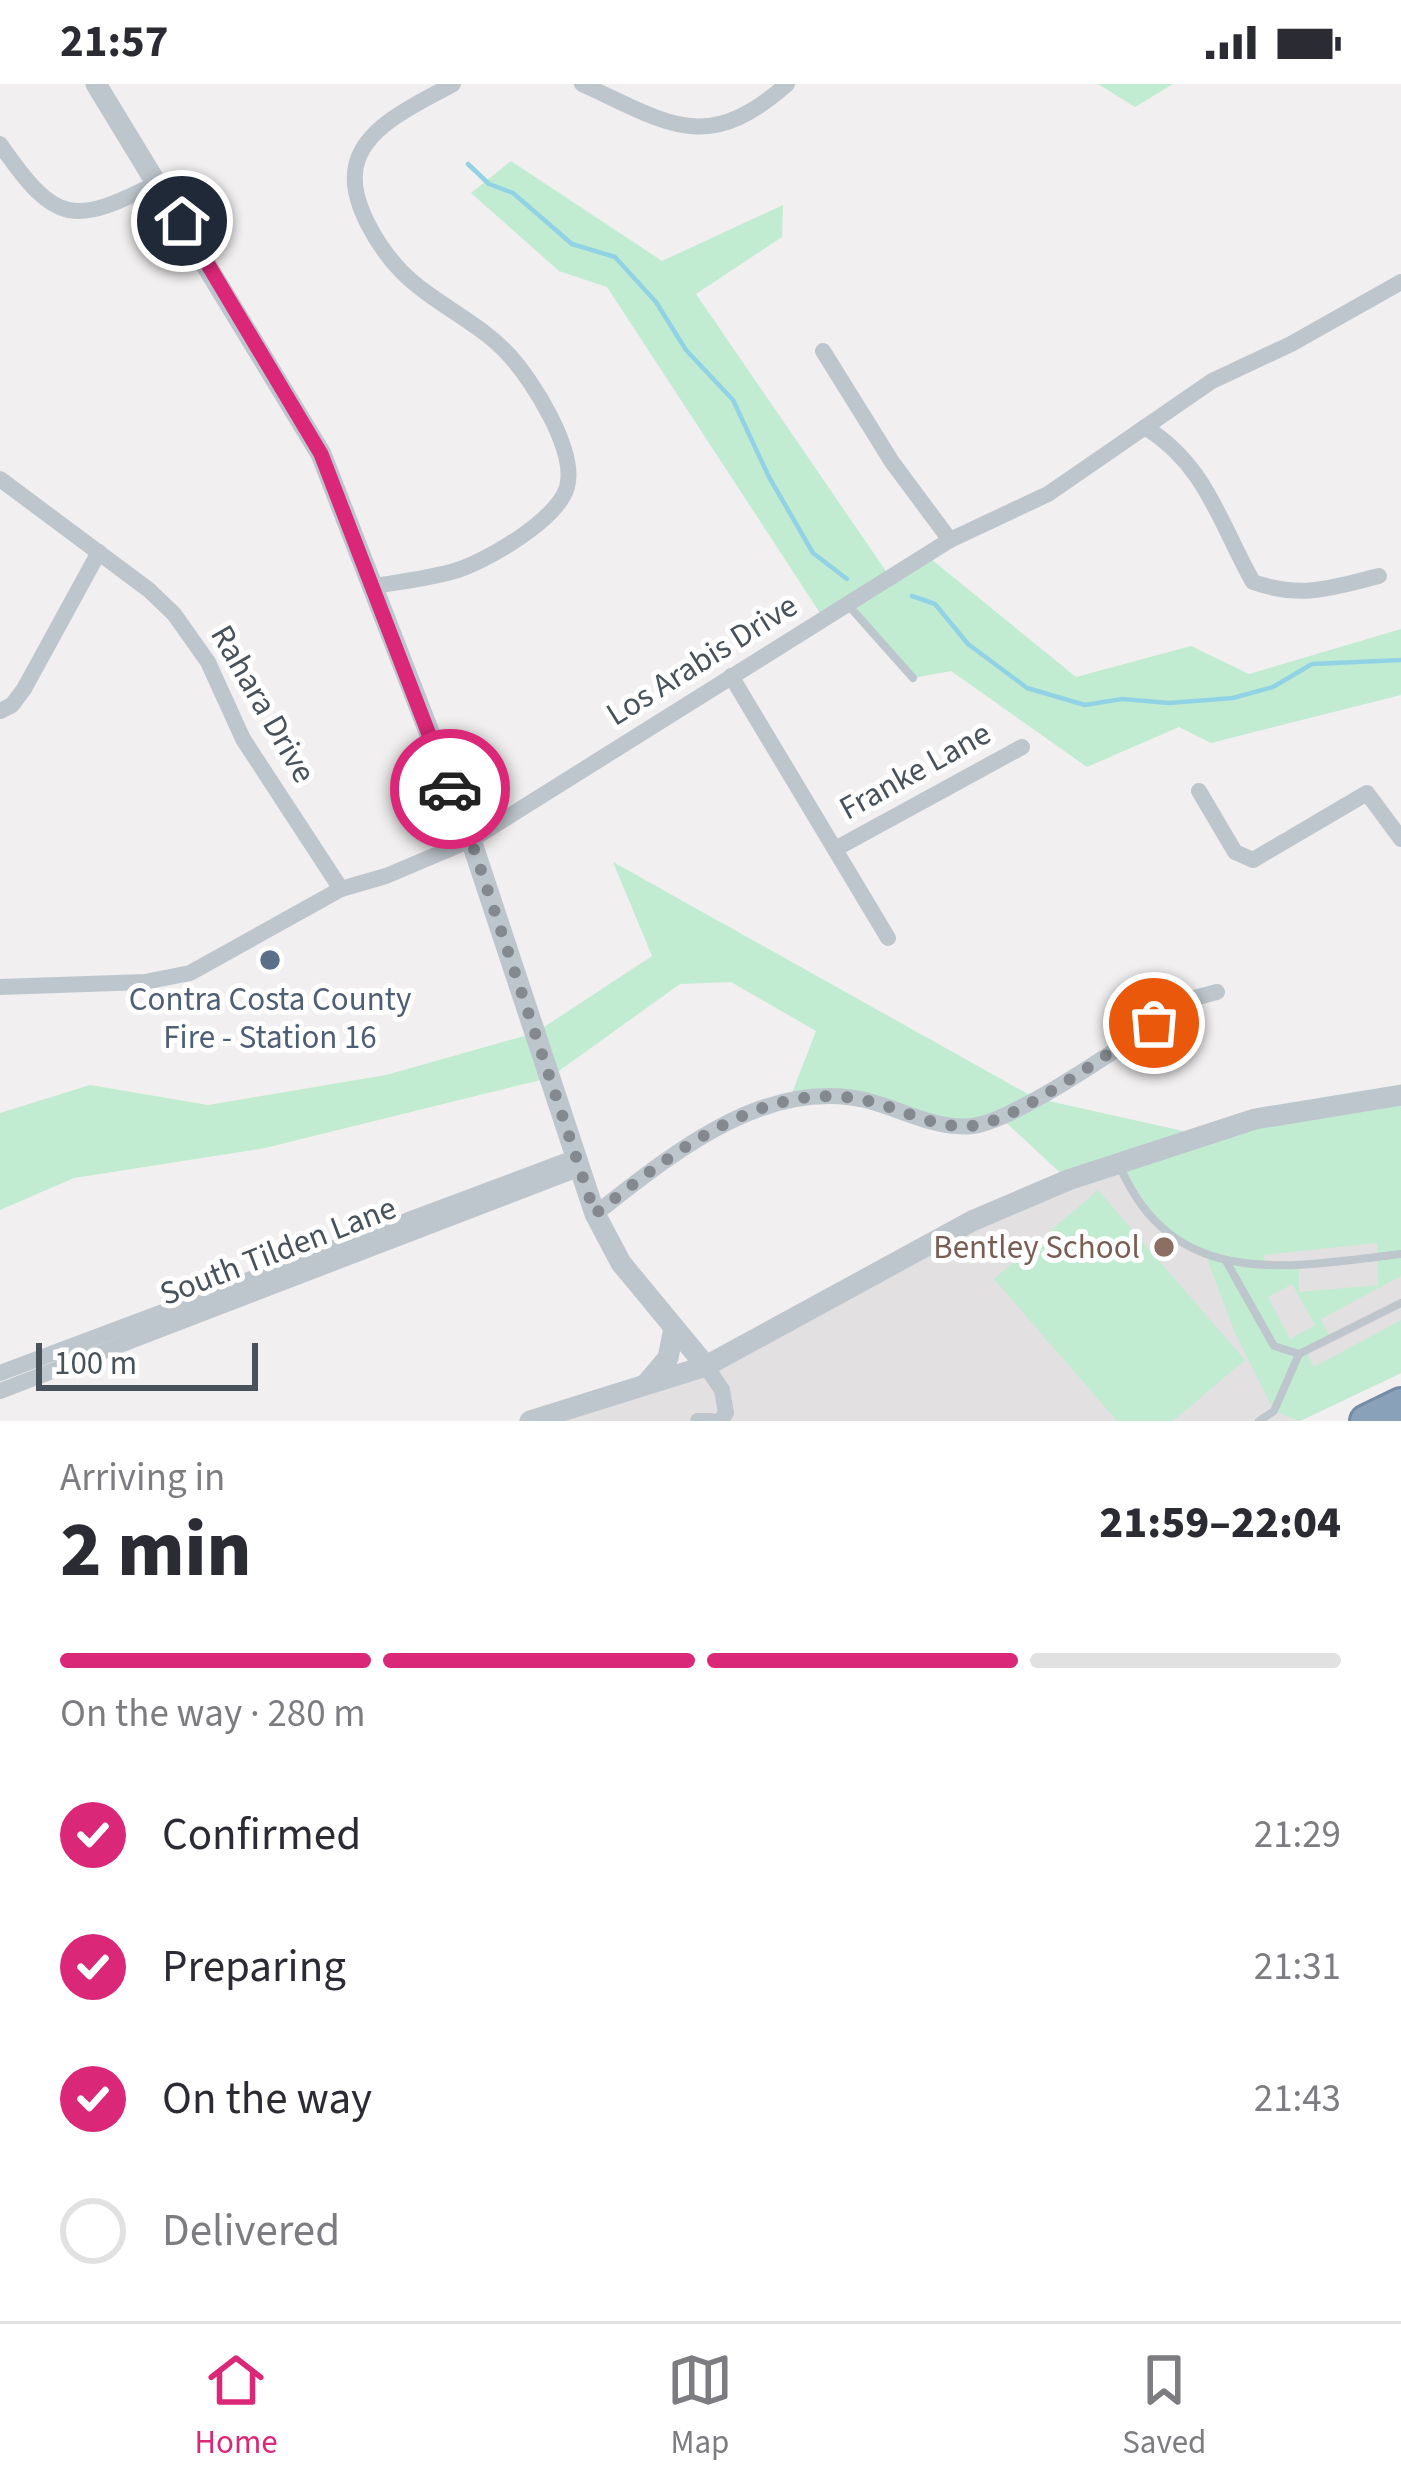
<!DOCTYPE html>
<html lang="en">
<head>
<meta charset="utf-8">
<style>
	:root { --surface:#fff; --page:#f2f2f3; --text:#2b2b33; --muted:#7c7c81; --line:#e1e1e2; --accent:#db2777 }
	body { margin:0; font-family:"Source Sans 3",sans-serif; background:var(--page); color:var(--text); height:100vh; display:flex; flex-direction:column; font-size:45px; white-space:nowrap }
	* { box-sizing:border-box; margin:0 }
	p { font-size:39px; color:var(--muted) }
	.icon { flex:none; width:66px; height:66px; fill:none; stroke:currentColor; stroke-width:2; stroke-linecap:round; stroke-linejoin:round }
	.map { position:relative; height:1337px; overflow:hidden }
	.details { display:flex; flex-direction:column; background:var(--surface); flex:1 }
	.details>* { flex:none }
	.scale { position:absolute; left:36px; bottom:30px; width:222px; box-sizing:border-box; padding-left:12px; border:6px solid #48525b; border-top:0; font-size:33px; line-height:42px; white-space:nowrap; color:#48525b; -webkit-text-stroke:9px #fff; paint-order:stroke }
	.pin { position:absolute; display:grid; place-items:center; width:102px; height:102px; color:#fff; margin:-51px; border:6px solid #fff; border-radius:50%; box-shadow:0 3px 12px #0007 }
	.courier { position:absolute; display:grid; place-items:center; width:120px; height:120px; margin:-60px; border:9px solid #db2777; border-radius:50%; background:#fff; color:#222; box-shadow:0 3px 15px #0007 }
	.head em { font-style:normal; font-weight:800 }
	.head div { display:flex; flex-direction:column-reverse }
	.head { display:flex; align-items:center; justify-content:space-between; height:204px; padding:0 60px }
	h1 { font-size:78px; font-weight:800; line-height:90px }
	.bar { display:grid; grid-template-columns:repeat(4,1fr); gap:18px 12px; align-content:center; height:144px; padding:0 60px }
	.bar i { height:15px; border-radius:9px; background:var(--line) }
	.bar .on { background:var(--accent) }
	.bar p { grid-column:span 4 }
	ol { padding:0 60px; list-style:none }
	li { display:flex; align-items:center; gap:36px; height:132px }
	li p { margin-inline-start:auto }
	li .icon { padding:12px; border-radius:50%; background:var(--accent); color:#fff; stroke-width:4 }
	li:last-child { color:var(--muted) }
	li i { width:66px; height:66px; border:6px solid var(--line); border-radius:50% }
	.status { display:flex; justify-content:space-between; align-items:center; height:84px; padding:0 60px; background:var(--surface); direction:ltr }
	.status svg { height:33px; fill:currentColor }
	.menu { display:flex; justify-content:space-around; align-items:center; height:168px; border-top:3px solid var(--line); background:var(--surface); font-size:33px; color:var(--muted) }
	.menu a { display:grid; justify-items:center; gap:6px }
	.menu .on { color:var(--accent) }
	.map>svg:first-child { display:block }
	.education { fill:#e2e0e0 }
	.green { fill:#c1ecd2; fill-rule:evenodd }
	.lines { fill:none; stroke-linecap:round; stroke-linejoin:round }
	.stream { stroke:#91d3e5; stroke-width:4.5 }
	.motorway-casing { stroke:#768ca6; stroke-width:36 }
	.service { stroke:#bec6cd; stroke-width:8 }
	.minor { stroke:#bec6cd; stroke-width:16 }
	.tertiary { stroke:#bec6cd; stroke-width:21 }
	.motorway { stroke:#8aa1ba; stroke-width:30 }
	.done { stroke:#83898f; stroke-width:12; stroke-dasharray:0 21.6 }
	.route { stroke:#db2777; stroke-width:15 }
	.service-dot { fill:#5c6f8a; stroke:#fff; stroke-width:4.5 }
	.education-dot { fill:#8d6e63; stroke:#fff; stroke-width:4.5 }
	.labels { text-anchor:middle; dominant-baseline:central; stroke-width:10; stroke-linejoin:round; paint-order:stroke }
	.street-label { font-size:33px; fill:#48525b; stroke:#fff }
	.service-label { font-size:33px; fill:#4e5e75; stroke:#fff }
	.education-label { font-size:33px; fill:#785e54; stroke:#fff; text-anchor:end }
</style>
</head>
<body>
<div class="status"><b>21:57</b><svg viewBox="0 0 49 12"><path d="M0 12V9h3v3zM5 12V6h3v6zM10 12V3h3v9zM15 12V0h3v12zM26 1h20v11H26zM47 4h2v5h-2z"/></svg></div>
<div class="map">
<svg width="1401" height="1337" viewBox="0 0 1401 1337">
	<rect width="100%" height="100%" fill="#f1efef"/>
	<polygon class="education" points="1401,1011 1401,1289 1300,1337 530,1337 706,1282 1068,1096"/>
	<g class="green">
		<polygon points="1098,0 1173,0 1135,23"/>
		<polygon points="511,77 662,177 783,121 782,153 696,210 890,493 926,471 1076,593 1191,562 1249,590 1401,545 1401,611 1211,659 1179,643 1087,683 951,587 913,594 848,521 824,535 607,203 559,187 471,109"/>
		<path d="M 613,778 L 1035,1014 L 1201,1051 L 1401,1011 L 1401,1192 L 1321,1235 L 1331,1255 L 1306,1268 L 1314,1283 L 1401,1236 L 1401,1289 L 1300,1337 L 1274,1327 L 1235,1249 L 1206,1172 L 1165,1148 L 1118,1078 L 1068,1096 L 1000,1033 L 974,1042 L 862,1015 L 790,1014 L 816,947 L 731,898 L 680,900 L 549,994 L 265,1064 L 74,1094 L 0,1126 L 0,1029 L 90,1001 L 208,1021 L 386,991 L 535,949 L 652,872 ZM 1377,1159 L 1378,1201 L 1299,1208 L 1299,1183 L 1266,1184 L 1264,1171 ZM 1292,1200 L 1315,1241 L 1290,1255 L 1268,1213 Z"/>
		<polygon points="1098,1106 1245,1276 1173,1337 1117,1337 994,1195"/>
	</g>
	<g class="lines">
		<g class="stream">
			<polyline points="468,80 489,100 513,109 572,160 615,173 656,218 686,266 733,316 769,393 813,469 847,495"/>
			<polyline points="912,512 935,520 968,560 1027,604 1085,621 1122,615 1169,619 1233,614 1273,603 1312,580 1401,576"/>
		</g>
		<g class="motorway-casing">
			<polyline id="motorway" points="1366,1337 1401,1320"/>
		</g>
		<g class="service">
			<polyline points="849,522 913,594"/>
			<path d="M 1121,1085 C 1176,1208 1291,1183 1401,1170"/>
			<polyline points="1226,1177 1274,1262 1299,1270"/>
			<polyline points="1259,1337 1274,1327 1299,1270 1401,1219"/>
		</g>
		<g class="minor">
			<path d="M 582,0 C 668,39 706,72 787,0"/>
			<path d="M 0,60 C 56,141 73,142 159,98"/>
			<polyline points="823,267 892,378 950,456"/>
			<path d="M 1145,343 C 1207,382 1219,438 1253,498 C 1302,515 1331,504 1379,492"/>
			<polyline points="0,395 149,506 174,530 208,578 243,655 341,805"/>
			<path d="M 370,503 C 397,498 425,495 451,488 C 483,480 558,436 567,403 C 577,367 533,297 509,271 C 478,237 432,219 401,187 C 379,164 352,121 355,89 C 358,44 418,20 453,0"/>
			<polyline points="731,592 888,854"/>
			<polyline points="0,627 12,621 24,605 99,468"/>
			<polyline points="1199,707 1235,768 1253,776 1367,709 1401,755"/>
			<polyline points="837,764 1022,663"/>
			<polyline points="0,903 145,898 190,889 341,805 386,792 471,756 950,456 1048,410 1212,297 1291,260 1401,198"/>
			<path d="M 595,1130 C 670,1072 763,993 865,1016 C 899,1024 935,1046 972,1042 C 1019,1037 1148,943 1194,914 L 1217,908"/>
			<polyline points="706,1282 722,1306 726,1329 720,1337"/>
			<polyline points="0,1289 574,1074"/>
			<polyline points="0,1307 578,1085"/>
			<polyline points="698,1337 711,1337"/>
		</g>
		<g class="tertiary">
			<polyline points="96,0 321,370 471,756 595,1130 621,1179 706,1282"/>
			<polyline points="646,1300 668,1274 674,1244"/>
			<polyline points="530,1337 706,1282 972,1137 1068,1096 1255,1035 1401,1011"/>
		</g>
		<use href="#motorway" class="motorway"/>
	</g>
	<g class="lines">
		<path class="done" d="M 450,705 L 471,756 L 595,1130 C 669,1072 763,994 864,1016 C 899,1023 934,1045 971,1042 C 1018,1038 1111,966 1154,939"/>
		<polyline class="route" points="182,137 321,370 450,705"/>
	</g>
	<circle class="service-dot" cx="270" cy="876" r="12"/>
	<circle class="education-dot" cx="1164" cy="1163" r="12"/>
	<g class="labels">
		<g class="street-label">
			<text transform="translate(702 576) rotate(-32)">Los Arabis Drive</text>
			<text transform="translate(263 620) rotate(60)">Rahara Drive</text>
			<text transform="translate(915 687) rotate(-29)">Franke Lane</text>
			<text transform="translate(278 1167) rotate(-21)">South Tilden Lane</text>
		</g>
		<g class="service-label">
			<text x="270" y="915">Contra Costa County<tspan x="270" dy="38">Fire - Station 16</tspan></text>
		</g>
		<g class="education-label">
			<text x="1140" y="1163">Bentley School</text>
		</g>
	</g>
</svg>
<div class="scale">100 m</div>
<div class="pin" style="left:1154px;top:939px;background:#ea580c"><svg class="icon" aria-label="bag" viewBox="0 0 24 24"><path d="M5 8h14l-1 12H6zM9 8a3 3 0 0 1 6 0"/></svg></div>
<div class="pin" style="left:182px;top:137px;background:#1f2937"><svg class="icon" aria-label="home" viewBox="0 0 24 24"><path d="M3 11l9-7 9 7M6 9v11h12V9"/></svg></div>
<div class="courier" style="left:450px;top:705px"><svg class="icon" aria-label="car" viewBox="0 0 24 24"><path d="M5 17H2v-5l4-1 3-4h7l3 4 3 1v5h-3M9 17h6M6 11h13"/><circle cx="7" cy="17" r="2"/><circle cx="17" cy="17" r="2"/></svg></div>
</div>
<section class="details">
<div class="head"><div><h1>2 min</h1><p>Arriving in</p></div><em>21:59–22:04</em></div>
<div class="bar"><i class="on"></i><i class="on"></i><i class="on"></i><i></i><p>On the way · 280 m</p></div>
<ol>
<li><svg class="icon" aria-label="check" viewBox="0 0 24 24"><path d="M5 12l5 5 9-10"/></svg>Confirmed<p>21:29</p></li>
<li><svg class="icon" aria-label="check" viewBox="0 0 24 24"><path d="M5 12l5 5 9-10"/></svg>Preparing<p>21:31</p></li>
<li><svg class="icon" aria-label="check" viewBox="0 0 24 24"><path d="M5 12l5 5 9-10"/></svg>On the way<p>21:43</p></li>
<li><i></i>Delivered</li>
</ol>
</section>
<nav class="menu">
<a class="on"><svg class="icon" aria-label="home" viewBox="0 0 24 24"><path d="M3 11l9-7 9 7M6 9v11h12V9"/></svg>Home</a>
<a><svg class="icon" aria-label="map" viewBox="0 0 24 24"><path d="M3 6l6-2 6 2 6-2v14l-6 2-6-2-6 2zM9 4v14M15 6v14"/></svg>Map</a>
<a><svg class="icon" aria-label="saved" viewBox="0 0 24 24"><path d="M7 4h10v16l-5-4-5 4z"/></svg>Saved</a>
</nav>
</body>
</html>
